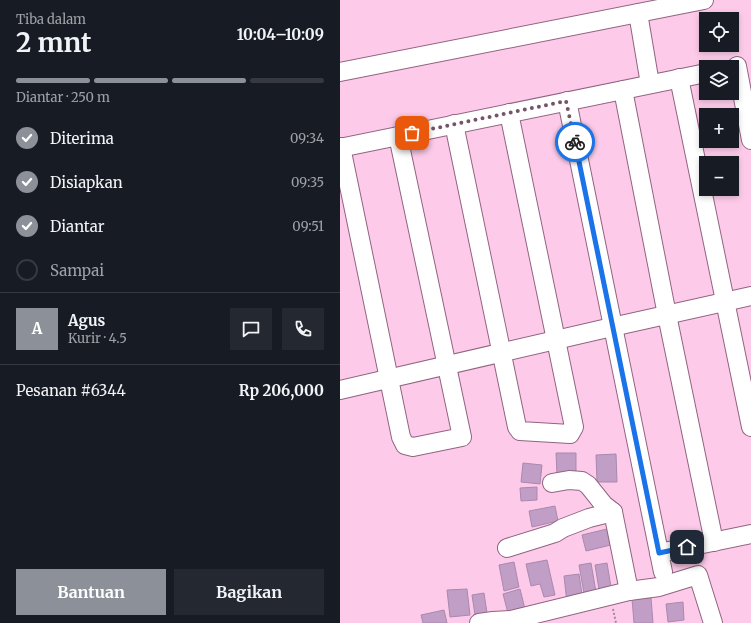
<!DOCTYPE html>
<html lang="id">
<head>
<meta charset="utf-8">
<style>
	:root { --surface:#171b24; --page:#242831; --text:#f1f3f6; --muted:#9ea1a6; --line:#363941; --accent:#8c9099 }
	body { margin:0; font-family:Merriweather,serif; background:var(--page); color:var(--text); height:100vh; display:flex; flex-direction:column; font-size:15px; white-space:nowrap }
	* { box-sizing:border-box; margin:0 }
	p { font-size:13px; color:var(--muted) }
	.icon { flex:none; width:22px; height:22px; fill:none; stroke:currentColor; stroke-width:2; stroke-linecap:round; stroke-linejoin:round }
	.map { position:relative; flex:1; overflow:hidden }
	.details { display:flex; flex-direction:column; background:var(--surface); width:340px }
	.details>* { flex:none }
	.controls { position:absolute; left:359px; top:12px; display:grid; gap:8px }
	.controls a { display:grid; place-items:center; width:40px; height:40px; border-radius:0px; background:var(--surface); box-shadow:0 2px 6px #0003; font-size:20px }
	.pin { position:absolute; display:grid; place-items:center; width:34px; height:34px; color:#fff; margin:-17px; border-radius:8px; box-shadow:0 2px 6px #0006 }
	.courier { position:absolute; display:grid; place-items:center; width:40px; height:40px; margin:-20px; border:3px solid #1a73e8; border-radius:50%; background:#fff; color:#222; box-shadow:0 1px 5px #0007 }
	.summary em { font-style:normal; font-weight:700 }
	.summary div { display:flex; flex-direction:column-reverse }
	.summary { display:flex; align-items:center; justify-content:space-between; height:68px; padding:0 16px }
	h1 { font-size:26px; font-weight:700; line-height:30px }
	.bar { display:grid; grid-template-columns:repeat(4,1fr); gap:6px 4px; align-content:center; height:48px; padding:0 16px }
	.bar i { height:5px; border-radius:3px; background:var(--line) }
	.bar .active { background:var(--accent) }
	.bar p { grid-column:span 4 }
	.line { display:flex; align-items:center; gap:10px; padding:0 16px; border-top:1px solid var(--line) }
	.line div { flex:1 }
	.round { display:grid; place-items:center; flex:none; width:42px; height:42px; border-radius:0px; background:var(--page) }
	ol { padding:0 16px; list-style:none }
	li { display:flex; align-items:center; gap:12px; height:44px }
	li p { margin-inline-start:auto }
	li .icon { padding:4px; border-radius:50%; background:var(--accent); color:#fff; stroke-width:4 }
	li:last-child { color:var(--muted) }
	li i { width:22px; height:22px; border:2px solid var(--line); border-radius:50% }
	.button { display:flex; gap:8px; margin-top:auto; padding:8px 16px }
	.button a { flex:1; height:46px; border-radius:0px; background:var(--accent); color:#fff; font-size:16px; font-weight:700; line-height:46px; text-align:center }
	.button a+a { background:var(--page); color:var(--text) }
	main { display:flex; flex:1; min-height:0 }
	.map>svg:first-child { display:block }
	.building { fill:#c19ec6; stroke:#aa88af }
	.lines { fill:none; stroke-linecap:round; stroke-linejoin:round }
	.minor-casing { stroke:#916480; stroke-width:20 }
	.path { stroke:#ac869d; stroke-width:2; stroke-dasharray:2 2; stroke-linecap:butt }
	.minor { stroke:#fff; stroke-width:18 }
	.done { stroke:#735567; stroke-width:4; stroke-dasharray:0 7.2 }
	.route { stroke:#1a73e8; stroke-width:5 }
</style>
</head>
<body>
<main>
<section class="details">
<div class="summary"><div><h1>2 mnt</h1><p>Tiba dalam</p></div><em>10:04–10:09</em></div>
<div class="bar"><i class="active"></i><i class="active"></i><i class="active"></i><i></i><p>Diantar · 250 m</p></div>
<ol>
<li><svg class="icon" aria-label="check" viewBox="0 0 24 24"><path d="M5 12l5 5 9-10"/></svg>Diterima<p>09:34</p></li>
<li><svg class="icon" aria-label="check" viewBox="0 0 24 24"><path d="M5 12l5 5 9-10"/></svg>Disiapkan<p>09:35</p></li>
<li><svg class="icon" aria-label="check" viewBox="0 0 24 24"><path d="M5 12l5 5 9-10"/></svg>Diantar<p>09:51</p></li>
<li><i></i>Sampai</li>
</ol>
<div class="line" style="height:72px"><b class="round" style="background:var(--accent);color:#fff">A</b><div><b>Agus</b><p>Kurir · 4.5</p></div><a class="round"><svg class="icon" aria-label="chat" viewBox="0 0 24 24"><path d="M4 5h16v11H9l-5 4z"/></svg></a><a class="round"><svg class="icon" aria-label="phone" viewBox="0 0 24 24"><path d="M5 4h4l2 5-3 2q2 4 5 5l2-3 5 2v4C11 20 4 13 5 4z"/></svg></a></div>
<div class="line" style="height:52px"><div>Pesanan #6344</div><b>Rp 206,000</b></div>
<div class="button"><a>Bantuan</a><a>Bagikan</a></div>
</section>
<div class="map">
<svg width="411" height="623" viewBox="0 0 411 623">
	<rect width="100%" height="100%" fill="#fdcbe9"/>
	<g class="building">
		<polygon points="216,453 236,453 236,474 217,475"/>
		<polygon points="276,454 277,482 257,482 256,455"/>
		<polygon points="183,463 202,465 200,484 181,482"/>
		<polygon points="197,487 197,500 181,501 180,488"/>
		<polygon points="215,506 218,521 192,527 189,511"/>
		<polygon points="271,528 275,544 246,551 242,535"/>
		<polygon points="207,560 215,595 204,597 200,584 191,586 186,564"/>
		<polygon points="174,562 179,587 164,591 159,565"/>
		<polygon points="251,563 257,598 245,599 239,565"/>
		<polygon points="267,563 272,593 260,595 255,565"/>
		<polygon points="239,574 243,601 227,603 224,576"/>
		<polygon points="127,589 130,615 110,617 107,590"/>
		<polygon points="180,589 186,613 169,617 163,594"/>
		<polygon points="144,593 147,613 135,615 132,595"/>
		<polygon points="311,598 313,623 294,623 292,599"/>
		<polygon points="343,602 344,620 328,622 326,604"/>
		<polygon points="104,610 107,623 83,623 81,615"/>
	</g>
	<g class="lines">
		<g class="minor-casing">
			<g id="minor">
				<polyline points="298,13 310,84"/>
				<polyline points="397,66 411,140"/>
				<polyline points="0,72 364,0"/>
				<polyline points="339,78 411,427"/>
				<polyline points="283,90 327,315 374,542"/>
				<polyline points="227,101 323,572"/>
				<polyline points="114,124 177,427 180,431 230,434 234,427 169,113"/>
				<polyline points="1,147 61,437 65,445 73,447 122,437 58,136"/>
				<polyline points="0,148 366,73"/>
				<polyline points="0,390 272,327 411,296"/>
				<polyline points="212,483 229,480 242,481 248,485 264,505 273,512 289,591"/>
				<polyline points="167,548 215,533 223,528 249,518 273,512"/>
				<polyline points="319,553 411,534"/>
				<polyline points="139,623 153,621 171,620 289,591 319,587 358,575 373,623"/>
			</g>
		</g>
		<polyline class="path" points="273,609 276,623"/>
		<use href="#minor" class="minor"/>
	</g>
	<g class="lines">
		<polyline class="done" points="72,133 226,101 235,142"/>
		<polyline class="route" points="235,142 319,553 347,547"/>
	</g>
</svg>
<div class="controls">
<a><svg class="icon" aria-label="locate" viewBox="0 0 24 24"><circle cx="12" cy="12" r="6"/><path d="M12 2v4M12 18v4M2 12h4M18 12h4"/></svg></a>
<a><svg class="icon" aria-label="layers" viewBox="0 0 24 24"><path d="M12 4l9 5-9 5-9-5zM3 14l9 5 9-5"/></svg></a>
<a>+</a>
<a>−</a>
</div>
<div class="pin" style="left:72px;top:133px;background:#ea580c"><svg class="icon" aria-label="bag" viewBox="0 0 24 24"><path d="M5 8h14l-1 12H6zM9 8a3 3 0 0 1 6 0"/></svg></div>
<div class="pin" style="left:347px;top:547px;background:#1f2937"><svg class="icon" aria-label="home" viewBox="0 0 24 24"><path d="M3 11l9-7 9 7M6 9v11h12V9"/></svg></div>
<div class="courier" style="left:235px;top:142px"><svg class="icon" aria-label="bike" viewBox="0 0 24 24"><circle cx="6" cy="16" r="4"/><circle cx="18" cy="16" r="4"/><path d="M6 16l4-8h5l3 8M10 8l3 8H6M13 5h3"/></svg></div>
</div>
</main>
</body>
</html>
